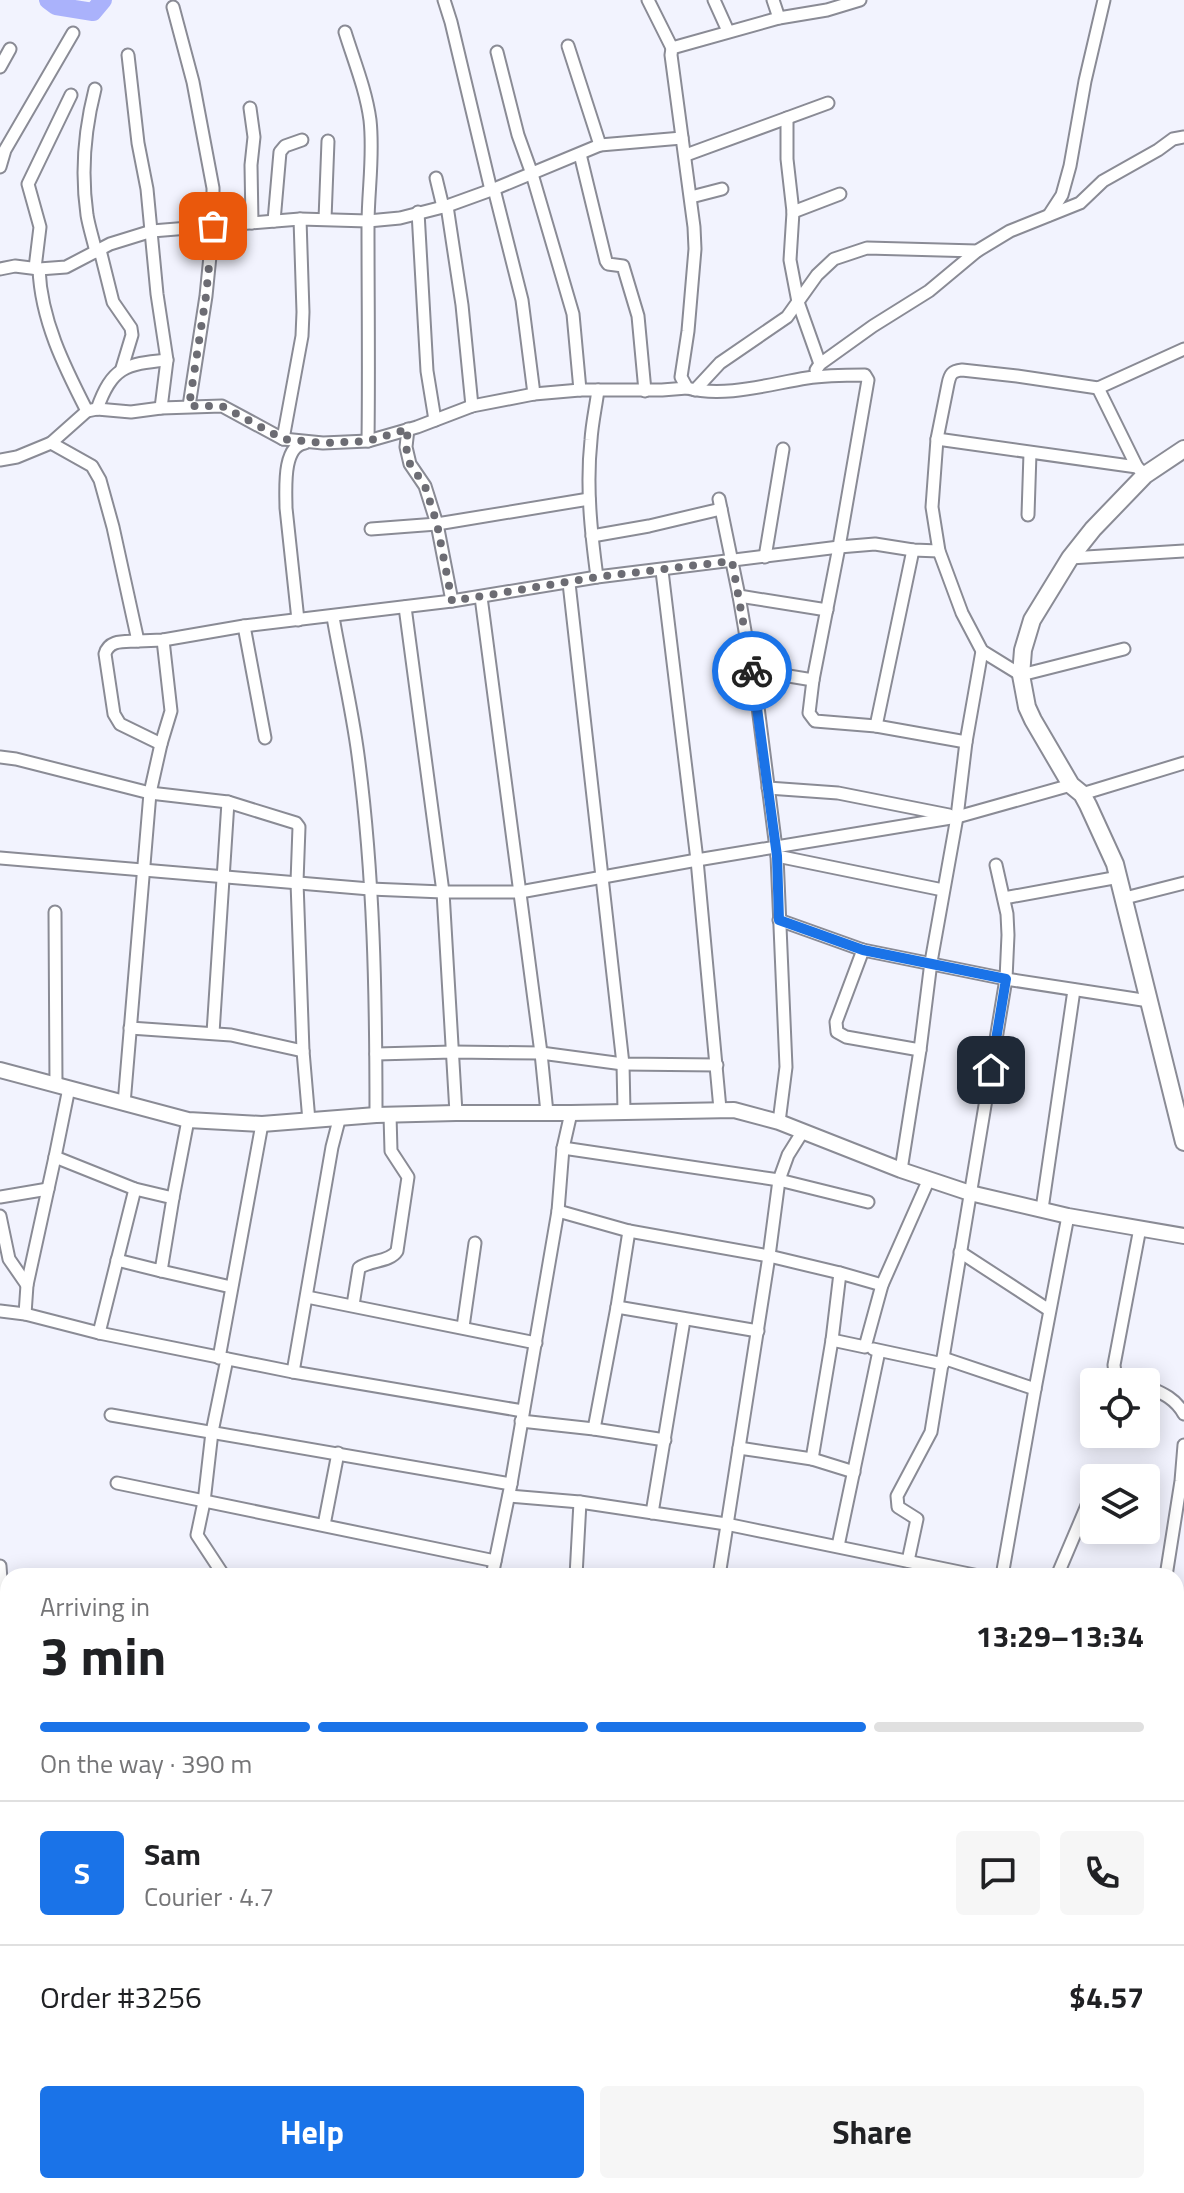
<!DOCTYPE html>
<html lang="en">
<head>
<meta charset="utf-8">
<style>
	:root { --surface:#fff; --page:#f6f6f6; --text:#202124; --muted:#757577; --line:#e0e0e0; --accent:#1a73e8 }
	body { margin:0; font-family:"Titillium Web",sans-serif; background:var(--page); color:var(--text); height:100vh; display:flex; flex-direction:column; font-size:30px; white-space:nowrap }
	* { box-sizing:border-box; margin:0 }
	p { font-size:26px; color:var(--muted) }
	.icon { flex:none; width:44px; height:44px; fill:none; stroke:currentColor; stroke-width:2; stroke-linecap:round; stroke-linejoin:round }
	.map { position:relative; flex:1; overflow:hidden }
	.details { position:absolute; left:0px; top:1568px; width:1184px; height:626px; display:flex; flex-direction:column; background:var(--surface); border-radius:24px 24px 0 0; box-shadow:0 4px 20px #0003 }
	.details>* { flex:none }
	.fabs { position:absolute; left:1080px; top:1368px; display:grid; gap:16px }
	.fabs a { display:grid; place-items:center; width:80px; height:80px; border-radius:8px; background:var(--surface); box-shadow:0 4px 20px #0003; font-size:40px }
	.pin { position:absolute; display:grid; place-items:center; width:68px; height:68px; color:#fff; margin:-34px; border-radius:16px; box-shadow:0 4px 12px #0006 }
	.courier { position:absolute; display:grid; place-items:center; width:80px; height:80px; margin:-40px; border:6px solid #1a73e8; border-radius:50%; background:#fff; color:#222; box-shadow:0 2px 10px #0007 }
	.overview em { font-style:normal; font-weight:700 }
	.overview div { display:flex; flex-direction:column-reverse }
	.overview { display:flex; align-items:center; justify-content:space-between; height:136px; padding:0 40px }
	h1 { font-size:52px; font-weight:700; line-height:60px }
	.bar { display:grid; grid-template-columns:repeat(4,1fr); gap:12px 8px; align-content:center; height:96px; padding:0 40px }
	.bar i { height:10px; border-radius:6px; background:var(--line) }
	.bar .on { background:var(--accent) }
	.bar p { grid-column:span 4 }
	.line { display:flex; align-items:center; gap:20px; padding:0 40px; border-top:2px solid var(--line) }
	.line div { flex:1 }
	.round { display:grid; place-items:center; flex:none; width:84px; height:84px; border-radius:8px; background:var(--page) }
	.button { display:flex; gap:16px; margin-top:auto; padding:16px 40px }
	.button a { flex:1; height:92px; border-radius:8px; background:var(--accent); color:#fff; font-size:32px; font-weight:700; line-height:92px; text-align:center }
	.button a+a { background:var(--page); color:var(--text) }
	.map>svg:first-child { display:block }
	.green { fill:#b7bdf0 }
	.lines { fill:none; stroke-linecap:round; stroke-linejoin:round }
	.river { stroke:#aab2fb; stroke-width:18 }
	.minor-casing { stroke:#8a8b95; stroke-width:15 }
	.tertiary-casing { stroke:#8a8b95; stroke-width:18 }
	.secondary-casing { stroke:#8a8b95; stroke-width:20 }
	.minor { stroke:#fff; stroke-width:11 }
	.tertiary { stroke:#fff; stroke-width:14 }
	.secondary { stroke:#fff; stroke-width:16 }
	.done { stroke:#6c6c73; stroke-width:8; stroke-dasharray:0 14.4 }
	.route { stroke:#1a73e8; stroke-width:10 }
</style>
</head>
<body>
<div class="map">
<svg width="1184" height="2193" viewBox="0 0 1184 2193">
	<rect width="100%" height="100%" fill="#f2f3fe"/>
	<polygon class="green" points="620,2186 717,2186 720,2193 622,2193"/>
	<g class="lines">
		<g class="river">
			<polyline points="48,0 56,6 93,12 103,0"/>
			<polyline points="71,2193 73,2186"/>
		</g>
		<g class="minor-casing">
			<g id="minor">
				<polyline points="444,0 451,22 491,190"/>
				<polyline points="648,0 672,48"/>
				<polyline points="714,0 728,31"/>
				<polyline points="773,0 779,18"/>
				<path d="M 860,0 L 827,10 L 779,18 L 672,48 L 671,55 L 694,227 L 695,249 L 688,331 L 681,377 L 687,388 C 725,398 769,384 807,378 C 826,375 846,375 865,375 L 868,380 L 839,547 L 813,680 L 809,713 L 815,721 L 876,726 L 966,742"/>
				<polyline points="173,7 193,82 213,188 213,226 206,296 189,406"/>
				<path d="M 345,32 C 354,61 366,90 370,120 C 374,156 368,190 368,225 C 368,297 369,369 368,441"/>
				<polyline points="568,46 600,145"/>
				<polyline points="497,52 518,135 532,174 573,314 580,390"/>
				<polyline points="128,55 138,143 147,189 157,294 167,360 161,408"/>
				<polyline points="0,67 10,49"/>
				<path d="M 95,89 C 85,128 81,173 87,215 C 89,227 93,239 96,252"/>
				<polyline points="250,108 254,137 251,165 252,223"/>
				<polyline points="787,118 787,159 793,212 790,260 798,302 820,364"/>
				<polyline points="580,154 606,261 608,264 623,266 638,316 645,391"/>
				<polyline points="686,155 828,103"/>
				<polyline points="0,167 5,150 73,33"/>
				<polyline points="436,178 443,207"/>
				<polyline points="494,189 522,300 534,394"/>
				<polyline points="691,197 722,189"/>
				<polyline points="447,206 462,305 472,406"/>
				<polyline points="418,212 427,371 435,420"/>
				<polyline points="793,212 840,194"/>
				<polyline points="1049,215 1062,195 1070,166 1085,81 1104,0"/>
				<polyline points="325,219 328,141"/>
				<polyline points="274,221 280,152 285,146 302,140"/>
				<polyline points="100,250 113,302 131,328 132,335 122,368"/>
				<polyline points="35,268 40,227 28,184 71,95"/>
				<polyline points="0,269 15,266 39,269 66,267 110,244 152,231 300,219 368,221 400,218 447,206 494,189 600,145 682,138"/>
				<path d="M 39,269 C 41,320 64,366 87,411"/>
				<polyline points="816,370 820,364 873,326 929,291 977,251"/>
				<polyline points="1098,388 1137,467"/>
				<polyline points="695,390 720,363 787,317 817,275 834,259 867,248 977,251 1010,231 1080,203 1103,181 1158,150 1173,139 1184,137"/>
				<path d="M 97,409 C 112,367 125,364 167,360"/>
				<polyline points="408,429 406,447 410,464 425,486 437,524 452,601"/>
				<polyline points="283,439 302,336 303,312 300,219"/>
				<polyline points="937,439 1137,467 1145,475"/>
				<path d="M 51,443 L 92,466 L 100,480 L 113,527 L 138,641 C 125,642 109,639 105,654 L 114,714 L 120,724 L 161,744"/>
				<polyline points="0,460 17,457 51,443 87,411 97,409 131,412 161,408 222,406 283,439 323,443 368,441 417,427 472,406 534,394 580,390 662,390 687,388"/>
				<polyline points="719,499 739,596 758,707 777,856 786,1067 779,1122"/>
				<polyline points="1028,515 1030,453"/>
				<polyline points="371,529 437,524 589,499"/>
				<polyline points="592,536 649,526 721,509"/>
				<polyline points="765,557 783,449"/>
				<polyline points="1070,558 1184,551"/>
				<polyline points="662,571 697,860 720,1109"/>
				<path d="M 597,577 C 591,532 586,486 591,440 C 592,423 596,406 598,390"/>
				<polyline points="569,583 623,1064 624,1111"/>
				<polyline points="739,596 827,610"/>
				<polyline points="481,597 541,1053 547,1113"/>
				<polyline points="405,607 443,892 456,1113"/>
				<path d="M 333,617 C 341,663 352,709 358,755 C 374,875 376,995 376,1115"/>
				<path d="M 298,620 L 286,508 C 286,490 282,446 305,443"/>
				<polyline points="244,626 265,738"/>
				<polyline points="138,641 163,640 244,626 452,601 597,577 839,547 875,544 913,550 939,551"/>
				<path d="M 1124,649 L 1021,675 L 982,651 L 962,613 L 939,551 L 932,507 L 937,439 L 948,384 C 950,374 952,371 962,370 L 1017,376 L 1098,388 L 1184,349"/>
				<polyline points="752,670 813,680"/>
				<polyline points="876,726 913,550"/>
				<polyline points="0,757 16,759 150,793 228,802 296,823 299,827 297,882 303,1051 309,1121"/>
				<polyline points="768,788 838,793 949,815"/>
				<polyline points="1082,794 1184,763"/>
				<polyline points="777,856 943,890"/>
				<polyline points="0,858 370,889 443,892 520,892 697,860 957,817 1071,785"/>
				<polyline points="1004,898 1119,877"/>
				<polyline points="1125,898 1184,883"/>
				<polyline points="55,912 56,1084"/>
				<polyline points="779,920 863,950 1006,979 1149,1001"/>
				<polyline points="863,950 836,1022 837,1032 846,1037 920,1050"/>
				<polyline points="130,1028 231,1035 303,1051"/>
				<polyline points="213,1033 228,802"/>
				<polyline points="376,1054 453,1052 541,1053 623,1064 717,1065"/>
				<polyline points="124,1104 150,793 161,744 171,711 163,640"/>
				<polyline points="563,1148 779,1180 868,1202"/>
				<polyline points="55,1157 135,1189 173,1198 161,1271 117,1260"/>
				<polyline points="901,1170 920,1050 931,962 957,817 966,742 982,651"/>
				<polyline points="0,1197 48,1189"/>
				<polyline points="173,1198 188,1120"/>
				<polyline points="1042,1209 1074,990"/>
				<polyline points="558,1211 629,1231 769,1256 840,1273"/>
				<polyline points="0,1216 9,1259 27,1285"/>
				<polyline points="960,1252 1049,1310"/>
				<polyline points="161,1271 231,1287"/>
				<polyline points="307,1297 536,1343"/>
				<path d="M 353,1305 L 359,1268 C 370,1260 390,1262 397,1251 L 408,1177 L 391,1151 L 390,1115"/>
				<polyline points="617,1307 629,1231"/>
				<polyline points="0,1311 25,1314 99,1333 293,1372 523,1411"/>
				<polyline points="25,1314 27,1285 55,1157 69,1088"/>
				<polyline points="463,1327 475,1243"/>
				<polyline points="99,1333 135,1189"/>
				<polyline points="832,1340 865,1347 882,1285 929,1179"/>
				<polyline points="873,1349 943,1364"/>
				<polyline points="219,1358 262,1124"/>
				<polyline points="943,1358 1006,979 1008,935 1007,914 996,865"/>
				<polyline points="293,1372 332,1147 339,1120"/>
				<polyline points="1135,1382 1115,1373 1114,1365 1140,1228"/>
				<path d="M 1146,1386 C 1162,1393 1175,1398 1184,1414"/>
				<polyline points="111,1415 511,1484"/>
				<polyline points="521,1421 594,1429 665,1440"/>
				<polyline points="594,1429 617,1307 758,1331"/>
				<polyline points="739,1448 812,1459 854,1472"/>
				<polyline points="812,1459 832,1340 840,1273 882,1285"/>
				<polyline points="117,1483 495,1561"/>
				<polyline points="509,1496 580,1502 726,1524 979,1576"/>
				<polyline points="652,1513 684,1320"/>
				<polyline points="324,1525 338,1453"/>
				<polyline points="838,1546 879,1351"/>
				<polyline points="908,1561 917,1519 898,1507 897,1496 931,1432 943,1358 1035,1389 1068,1216"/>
				<polyline points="0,1566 7,1662"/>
				<polyline points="224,1576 197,1535 204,1502 212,1432 227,1359"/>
				<polyline points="492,1576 511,1484 558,1211 563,1148 571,1113"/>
				<polyline points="576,1576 580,1502"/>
				<polyline points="719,1576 769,1256 779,1180 788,1155 803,1131"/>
				<polyline points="1002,1576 1035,1389"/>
				<polyline points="1057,1576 1091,1496"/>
				<polyline points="1166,1576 1181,1481 1184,1445"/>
				<polyline points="3,1663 3,1707"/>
				<polyline points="1176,1676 1184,1680"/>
				<polyline points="1176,1832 1184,1824"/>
				<polyline points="0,1876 8,1876"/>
				<polyline points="1176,1880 1184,1886"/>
				<polyline points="0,1944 8,1935"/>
				<polyline points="1176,1956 1184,1946"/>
				<polyline points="1176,2121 1184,2122"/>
				<polyline points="0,2123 8,2125"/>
				<polyline points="322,2186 352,2193"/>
				<polyline points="999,2186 1000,2193"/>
				<polyline points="119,2193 121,2186"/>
				<polyline points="196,2193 198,2186"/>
				<polyline points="269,2193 270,2186"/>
				<polyline points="481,2193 482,2186"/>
				<polyline points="1067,2193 1069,2186"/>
			</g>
		</g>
		<g class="tertiary-casing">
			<polyline id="tertiary" points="0,1070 188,1120 262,1124 376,1115 456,1113 571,1113 734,1110 779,1122 901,1170 970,1193 1068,1216 1184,1236"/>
		</g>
		<g class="secondary-casing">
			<polyline id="secondary" points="1184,449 1145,475 1093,529 1070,558 1032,620 1023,650 1021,675 1027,707 1033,720 1071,785 1082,794 1088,805 1115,864 1184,1142"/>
		</g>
		<use href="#minor" class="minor"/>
		<use href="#tertiary" class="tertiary"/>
		<use href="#secondary" class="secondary"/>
	</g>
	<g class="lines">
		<polyline class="done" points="213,226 206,296 189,406 222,406 283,439 323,443 368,441 408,429 406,447 410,464 425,486 437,524 452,601 597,577 732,561 752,671"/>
		<polyline class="route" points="752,671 777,856 779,920 863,950 1006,979 991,1070"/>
	</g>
</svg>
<div class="fabs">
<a><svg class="icon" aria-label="locate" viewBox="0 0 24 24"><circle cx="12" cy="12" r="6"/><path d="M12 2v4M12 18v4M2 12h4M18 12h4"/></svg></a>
<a><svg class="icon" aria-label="layers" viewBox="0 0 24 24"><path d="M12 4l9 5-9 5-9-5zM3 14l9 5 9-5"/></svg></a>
</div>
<div class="pin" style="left:213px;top:226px;background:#ea580c"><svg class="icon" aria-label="bag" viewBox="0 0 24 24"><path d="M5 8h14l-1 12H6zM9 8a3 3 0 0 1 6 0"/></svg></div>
<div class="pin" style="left:991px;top:1070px;background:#1f2937"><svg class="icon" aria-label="home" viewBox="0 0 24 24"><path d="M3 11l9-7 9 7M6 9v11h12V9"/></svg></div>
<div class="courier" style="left:752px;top:671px"><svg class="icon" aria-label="bike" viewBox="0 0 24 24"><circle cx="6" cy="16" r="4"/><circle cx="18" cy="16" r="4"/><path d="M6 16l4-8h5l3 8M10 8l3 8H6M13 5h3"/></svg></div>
<section class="details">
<div class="overview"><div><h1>3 min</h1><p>Arriving in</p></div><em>13:29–13:34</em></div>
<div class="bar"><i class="on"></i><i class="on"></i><i class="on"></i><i></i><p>On the way · 390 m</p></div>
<div class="line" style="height:144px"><b class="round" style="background:var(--accent);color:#fff">S</b><div><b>Sam</b><p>Courier · 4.7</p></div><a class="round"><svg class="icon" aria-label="chat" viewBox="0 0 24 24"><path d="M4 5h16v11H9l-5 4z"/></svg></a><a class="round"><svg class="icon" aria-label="phone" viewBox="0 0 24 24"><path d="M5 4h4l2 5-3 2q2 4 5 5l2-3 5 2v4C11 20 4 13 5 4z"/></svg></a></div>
<div class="line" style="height:104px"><div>Order #3256</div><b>$4.57</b></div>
<div class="button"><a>Help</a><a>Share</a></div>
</section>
</div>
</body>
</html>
